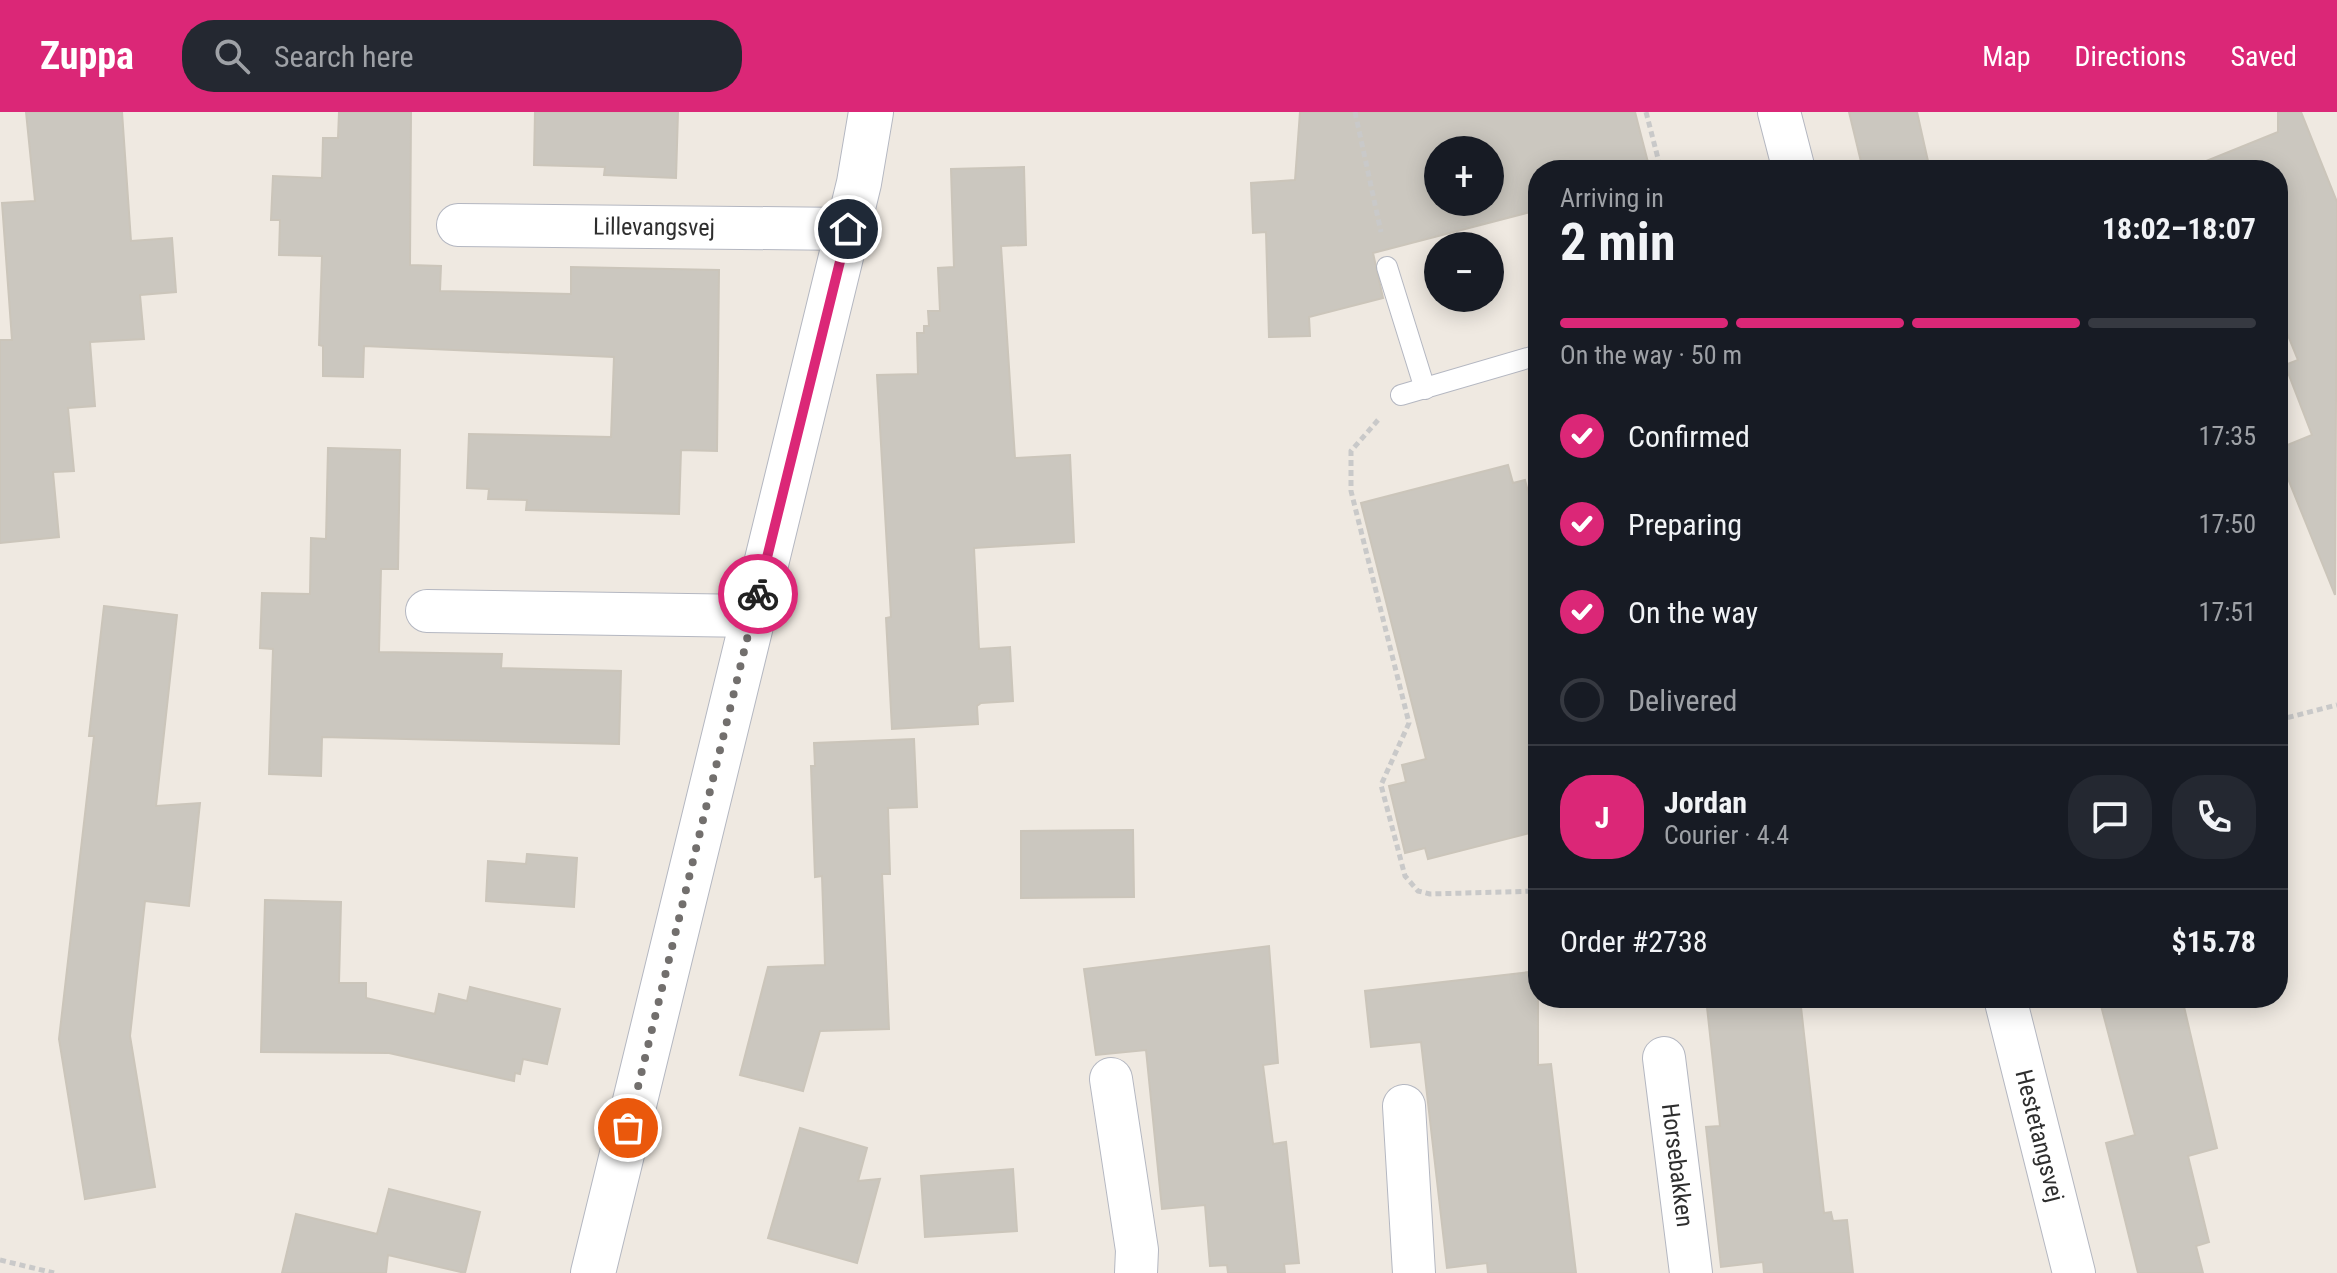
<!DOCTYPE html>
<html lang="en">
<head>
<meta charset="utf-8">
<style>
	:root { --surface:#171b24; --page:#242831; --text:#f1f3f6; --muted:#9ea1a6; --line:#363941; --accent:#db2777 }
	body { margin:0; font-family:"Roboto Condensed",sans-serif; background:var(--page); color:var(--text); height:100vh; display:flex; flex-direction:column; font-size:30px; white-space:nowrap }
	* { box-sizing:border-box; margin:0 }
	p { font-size:26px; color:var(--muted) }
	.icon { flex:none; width:44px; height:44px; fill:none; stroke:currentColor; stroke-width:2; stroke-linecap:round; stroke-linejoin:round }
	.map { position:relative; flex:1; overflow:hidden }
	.side { position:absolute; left:1528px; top:48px; width:760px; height:848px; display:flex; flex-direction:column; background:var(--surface); border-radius:32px; box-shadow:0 4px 20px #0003 }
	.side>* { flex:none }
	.tools { position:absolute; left:1424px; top:24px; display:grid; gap:16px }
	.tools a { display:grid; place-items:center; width:80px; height:80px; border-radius:50%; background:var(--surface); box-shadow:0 4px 20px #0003; font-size:40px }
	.pin { position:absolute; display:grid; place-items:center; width:68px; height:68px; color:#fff; margin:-34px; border:4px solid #fff; border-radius:50%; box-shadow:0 2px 8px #0007 }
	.courier { position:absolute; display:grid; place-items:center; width:80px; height:80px; margin:-40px; border:6px solid #db2777; border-radius:50%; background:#fff; color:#222; box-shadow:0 2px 10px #0007 }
	.overview em { font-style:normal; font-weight:700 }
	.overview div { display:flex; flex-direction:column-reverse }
	.overview { display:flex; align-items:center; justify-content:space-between; height:136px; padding:0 32px }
	h1 { font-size:52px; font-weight:700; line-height:60px }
	.bar { display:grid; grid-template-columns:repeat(4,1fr); gap:12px 8px; align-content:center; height:96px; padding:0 32px }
	.bar i { height:10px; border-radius:6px; background:var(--line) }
	.bar .selected { background:var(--accent) }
	.bar p { grid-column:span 4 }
	.line { display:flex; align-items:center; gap:20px; padding:0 32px; border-top:2px solid var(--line) }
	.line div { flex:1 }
	.round { display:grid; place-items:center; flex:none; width:84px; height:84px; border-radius:32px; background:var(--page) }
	ol { padding:0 32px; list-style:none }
	li { display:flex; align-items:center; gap:24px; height:88px }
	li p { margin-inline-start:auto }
	li .icon { padding:8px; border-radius:50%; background:var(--accent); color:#fff; stroke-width:4 }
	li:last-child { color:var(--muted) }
	li i { width:44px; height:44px; border:4px solid var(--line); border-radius:50% }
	header { display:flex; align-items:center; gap:48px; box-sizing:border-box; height:112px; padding:0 40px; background:var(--accent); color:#fff }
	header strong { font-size:38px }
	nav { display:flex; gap:44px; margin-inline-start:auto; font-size:28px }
	.search { width:560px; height:72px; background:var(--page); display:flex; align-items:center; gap:20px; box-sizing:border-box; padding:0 28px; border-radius:32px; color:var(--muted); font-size:30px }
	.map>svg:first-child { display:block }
	.building { fill:#cbc7bf; stroke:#cbc5ba; stroke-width:2; fill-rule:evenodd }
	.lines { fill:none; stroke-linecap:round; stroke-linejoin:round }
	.service-casing { stroke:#b4b7c1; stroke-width:22 }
	.minor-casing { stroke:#b4b7c1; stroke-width:44 }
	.tertiary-casing { stroke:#b4b7c1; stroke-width:46 }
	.path { stroke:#c9c9c9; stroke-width:5; stroke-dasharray:6 4; stroke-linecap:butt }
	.service { stroke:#fff; stroke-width:20 }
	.minor { stroke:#fff; stroke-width:42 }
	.tertiary { stroke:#fff; stroke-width:44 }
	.done { stroke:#726f6d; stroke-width:8; stroke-dasharray:0 14.4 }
	.route { stroke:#db2777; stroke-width:10 }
	.labels { text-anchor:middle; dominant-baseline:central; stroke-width:6; stroke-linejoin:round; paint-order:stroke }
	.street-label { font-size:24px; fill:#2e2e2e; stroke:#fff }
</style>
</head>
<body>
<header>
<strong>Zuppa</strong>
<div class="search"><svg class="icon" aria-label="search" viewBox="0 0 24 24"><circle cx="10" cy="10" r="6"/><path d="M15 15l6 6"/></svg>Search here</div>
<nav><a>Map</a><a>Directions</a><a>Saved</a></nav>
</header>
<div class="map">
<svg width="2337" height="1161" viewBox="0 0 2337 1161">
	<rect width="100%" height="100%" fill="#efe9e1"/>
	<g class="building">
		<polygon points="26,0 122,0 131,129 172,126 176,180 140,183 144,227 90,230 95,294 68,296 74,359 53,360 59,425 0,431 0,228 12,228 2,91 35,89"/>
		<polygon points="339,0 411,0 410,153 441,154 440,179 571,182 571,155 719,158 717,339 681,338 679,402 526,398 527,388 488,387 489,377 467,376 469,322 611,325 614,245 364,234 363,265 323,264 323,234 319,233 322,144 279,143 280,108 271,108 273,64 322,66 323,26 338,26"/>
		<polygon points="535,0 678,0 676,66 604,63 605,55 534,53"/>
		<path d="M 1300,0 L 1635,0 L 1650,58 L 1538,58 L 1538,98 L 1373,141 L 1383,186 L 1309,205 L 1310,224 L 1269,225 L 1266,120 L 1253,121 L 1251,71 L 1295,68 ZM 1438,38 L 1490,38 L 1490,90 L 1438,90 Z"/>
		<polygon points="1849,0 1917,0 1930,58 1863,58"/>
		<polygon points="2278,0 2301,0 2337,90 2335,483 2278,342 2278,337 2312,323 2285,253 2298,248 2278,199 2278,58 2189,56 2278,20"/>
		<polygon points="1024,55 1026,133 1001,134 1015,346 1070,343 1074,430 974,436 979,537 1010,535 1013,589 981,591 977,594 978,612 892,617 886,506 891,505 877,263 918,262 917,221 924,221 924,214 929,214 928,199 940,199 938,156 954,155 951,57"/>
		<polygon points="328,336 400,338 398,457 381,457 379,540 502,542 501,556 621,559 619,632 322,625 321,664 269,662 273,537 260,536 262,481 310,482 311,426 326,427"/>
		<polygon points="1508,353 1513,371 1525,368 1538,419 1538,719 1428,747 1425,736 1405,741 1389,674 1406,670 1402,653 1426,647 1361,391"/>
		<polygon points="104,494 177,503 156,694 200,691 189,794 145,789 130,924 155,1075 85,1087 59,927 94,624 89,624"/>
		<polygon points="914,627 917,695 888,696 890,762 882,762 889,917 820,919 803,979 740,963 768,855 825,853 822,764 815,765 811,654 815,654 814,631"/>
		<polygon points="1133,718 1134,785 1021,786 1021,719"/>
		<polygon points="527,742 577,746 574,795 486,789 488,749 526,752"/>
		<polygon points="265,788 341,790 339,871 366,871 366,886 435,902 439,882 467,889 470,875 560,897 547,952 523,947 520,962 515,961 514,969 389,941 261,940"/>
		<polygon points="1269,834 1278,951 1263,953 1273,1032 1286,1030 1299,1151 1284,1152 1285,1161 1228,1161 1227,1153 1210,1154 1205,1093 1162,1097 1146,938 1096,943 1084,857"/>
		<polygon points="1538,859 1538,953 1551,952 1576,1161 1488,1161 1487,1151 1447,1156 1421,930 1371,935 1365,879"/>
		<polygon points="1706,886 1800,886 1824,1101 1831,1100 1833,1109 1847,1108 1853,1161 1764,1161 1763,1150 1721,1155 1706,1015 1720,1014"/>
		<polygon points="2099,886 2182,886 2217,1036 2188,1044 2209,1130 2196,1134 2203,1161 2138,1161 2106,1031 2135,1023"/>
		<polygon points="800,1016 867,1036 858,1069 880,1067 857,1151 768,1126"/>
		<polygon points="1013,1057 1017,1119 925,1125 921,1064"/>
		<polygon points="389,1077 480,1100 465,1161 388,1143 386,1161 282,1161 296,1102 377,1122"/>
	</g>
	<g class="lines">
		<g class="service-casing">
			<g id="service">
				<polyline points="1387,155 1425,277"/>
				<polyline points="1401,283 1538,243"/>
			</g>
		</g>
		<g class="minor-casing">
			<g id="minor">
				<polyline points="1779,0 1794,58"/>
				<path id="s1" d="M 458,113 L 848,117"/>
				<polyline points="427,499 753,504"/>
				<path id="s2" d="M 2005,886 L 2074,1161"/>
				<path id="s3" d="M 1664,946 L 1691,1161"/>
				<polyline points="1111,967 1137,1138 1136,1161"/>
				<polyline points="1404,994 1414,1161"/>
			</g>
		</g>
		<g class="tertiary-casing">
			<polyline id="tertiary" points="593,1161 859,71 871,0"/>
		</g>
		<g class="path">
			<polyline points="1355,0 1381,120"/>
			<polyline points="1646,0 1661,58"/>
			<polyline points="1378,308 1351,339 1351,379 1409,611 1381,673 1405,764 1418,779 1430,782 1538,779"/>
			<polyline points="2278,608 2337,593"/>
			<polyline points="0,1148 54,1161"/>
		</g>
		<use href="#service" class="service"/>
		<use href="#minor" class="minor"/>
		<use href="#tertiary" class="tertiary"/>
	</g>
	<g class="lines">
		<polyline class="done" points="628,1016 758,482"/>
		<polyline class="route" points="758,482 848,117"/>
	</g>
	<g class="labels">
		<g class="street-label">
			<text stroke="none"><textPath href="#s1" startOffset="196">Lillevangsvej</textPath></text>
			<text stroke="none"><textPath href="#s2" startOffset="142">Hestetangsvej</textPath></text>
			<text stroke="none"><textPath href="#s3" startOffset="108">Horsebakken</textPath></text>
		</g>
	</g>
</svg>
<div class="tools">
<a>+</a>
<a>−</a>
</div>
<div class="pin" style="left:628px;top:1016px;background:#ea580c"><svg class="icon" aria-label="bag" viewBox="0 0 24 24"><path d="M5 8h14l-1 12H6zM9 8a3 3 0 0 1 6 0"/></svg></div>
<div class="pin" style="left:848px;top:117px;background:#1f2937"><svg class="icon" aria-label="home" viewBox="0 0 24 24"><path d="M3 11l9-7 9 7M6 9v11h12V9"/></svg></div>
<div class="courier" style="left:758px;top:482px"><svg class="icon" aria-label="bike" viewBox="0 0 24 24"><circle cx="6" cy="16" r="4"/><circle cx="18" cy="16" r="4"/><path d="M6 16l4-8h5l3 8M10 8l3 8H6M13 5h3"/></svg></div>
<section class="side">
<div class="overview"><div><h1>2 min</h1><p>Arriving in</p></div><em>18:02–18:07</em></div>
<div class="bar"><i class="selected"></i><i class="selected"></i><i class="selected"></i><i></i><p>On the way · 50 m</p></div>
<ol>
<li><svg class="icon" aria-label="check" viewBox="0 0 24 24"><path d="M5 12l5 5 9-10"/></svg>Confirmed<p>17:35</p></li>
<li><svg class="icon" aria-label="check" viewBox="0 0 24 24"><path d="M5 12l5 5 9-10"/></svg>Preparing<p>17:50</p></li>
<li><svg class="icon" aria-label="check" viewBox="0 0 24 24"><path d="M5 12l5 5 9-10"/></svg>On the way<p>17:51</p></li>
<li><i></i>Delivered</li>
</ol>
<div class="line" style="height:144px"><b class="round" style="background:var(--accent);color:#fff">J</b><div><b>Jordan</b><p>Courier · 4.4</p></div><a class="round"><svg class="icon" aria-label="chat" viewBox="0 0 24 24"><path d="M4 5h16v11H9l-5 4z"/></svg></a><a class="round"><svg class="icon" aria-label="phone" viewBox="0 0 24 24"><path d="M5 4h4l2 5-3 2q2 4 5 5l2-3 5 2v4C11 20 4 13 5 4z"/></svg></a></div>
<div class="line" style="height:104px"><div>Order #2738</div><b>$15.78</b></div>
</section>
</div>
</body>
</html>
